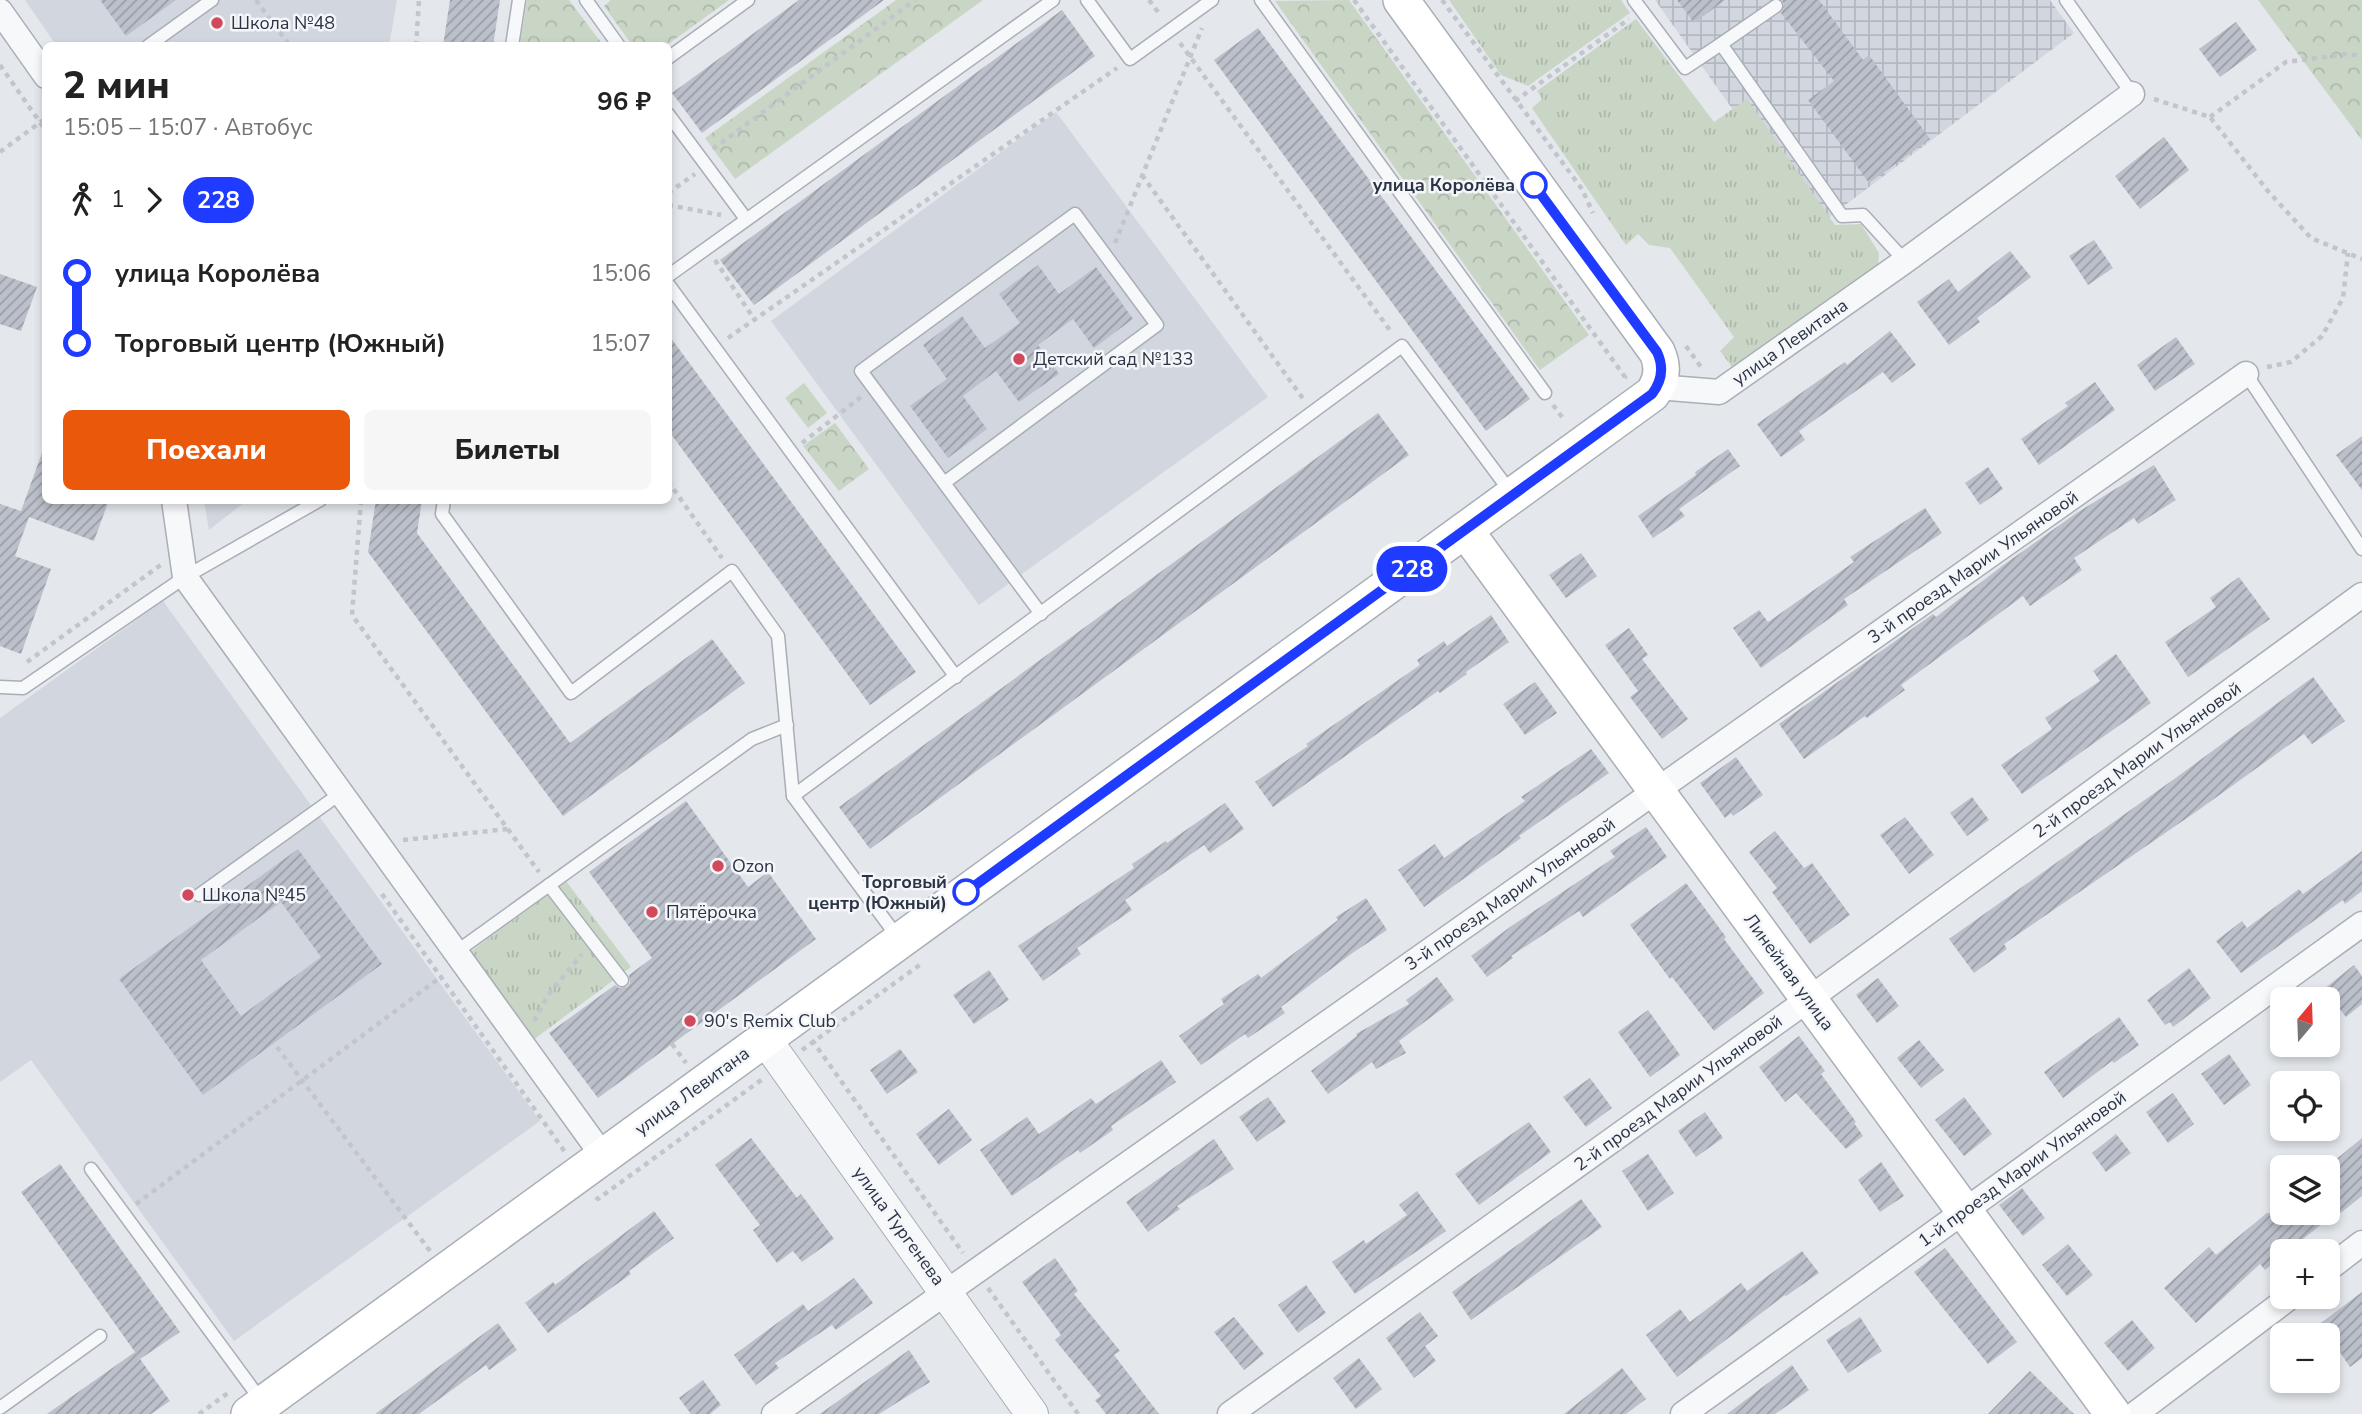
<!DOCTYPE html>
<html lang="ru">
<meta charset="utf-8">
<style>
:root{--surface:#fff;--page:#f6f6f6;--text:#222;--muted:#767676;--accent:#ea580c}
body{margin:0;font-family:"Nunito Sans",sans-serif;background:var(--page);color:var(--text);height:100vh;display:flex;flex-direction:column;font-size:26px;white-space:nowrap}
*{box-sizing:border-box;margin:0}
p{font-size:23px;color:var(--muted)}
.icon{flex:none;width:38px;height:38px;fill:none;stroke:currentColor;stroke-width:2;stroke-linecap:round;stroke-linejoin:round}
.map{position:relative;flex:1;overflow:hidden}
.side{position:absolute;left:42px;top:42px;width:630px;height:462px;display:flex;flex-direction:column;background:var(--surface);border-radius:10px;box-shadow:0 4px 10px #0003}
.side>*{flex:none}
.badge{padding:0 14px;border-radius:23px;font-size:24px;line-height:46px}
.needle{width:46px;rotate:19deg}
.controls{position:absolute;left:2270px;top:987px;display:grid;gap:14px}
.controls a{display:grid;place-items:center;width:70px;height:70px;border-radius:10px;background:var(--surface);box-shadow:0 4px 10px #0003;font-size:35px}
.map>.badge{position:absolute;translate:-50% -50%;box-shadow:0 0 0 4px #fff}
.legs{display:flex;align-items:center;gap:10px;height:77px;padding:0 21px;font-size:23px}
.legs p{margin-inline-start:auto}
.summary{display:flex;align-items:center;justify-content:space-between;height:119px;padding:0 21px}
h1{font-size:38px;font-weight:800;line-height:52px}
.button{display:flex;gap:14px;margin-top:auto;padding:14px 21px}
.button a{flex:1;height:80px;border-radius:10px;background:var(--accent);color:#fff;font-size:28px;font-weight:800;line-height:80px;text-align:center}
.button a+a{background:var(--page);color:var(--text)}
ul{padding:0 21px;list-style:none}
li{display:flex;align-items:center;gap:24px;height:70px;font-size:26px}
li i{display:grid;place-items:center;width:10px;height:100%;margin:0 9px;background:currentColor}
li i::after{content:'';width:18px;height:18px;margin:-9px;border:5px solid;border-radius:50%;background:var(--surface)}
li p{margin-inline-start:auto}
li:first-child i{background:linear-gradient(#0000 50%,currentColor 0)}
li:last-child i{background:linear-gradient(currentColor 50%,#0000 0)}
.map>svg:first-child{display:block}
</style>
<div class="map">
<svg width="2362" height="1414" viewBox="0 0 2362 1414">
<defs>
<pattern id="industrial-grid" width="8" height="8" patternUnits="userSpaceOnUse" patternTransform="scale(1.75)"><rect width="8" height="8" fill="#d2d6de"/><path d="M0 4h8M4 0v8" fill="none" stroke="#b4b8c0"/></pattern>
<pattern id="grass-tufts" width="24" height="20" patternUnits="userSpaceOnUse" patternTransform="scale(1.75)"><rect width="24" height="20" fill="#c9d6c5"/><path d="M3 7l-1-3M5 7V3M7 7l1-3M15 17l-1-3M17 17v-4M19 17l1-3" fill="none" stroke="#adb8ab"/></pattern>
<pattern id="forest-crowns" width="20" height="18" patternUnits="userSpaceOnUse" patternTransform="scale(1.75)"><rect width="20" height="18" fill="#c9d6c5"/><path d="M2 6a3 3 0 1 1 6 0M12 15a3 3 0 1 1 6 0" fill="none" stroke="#adb8ab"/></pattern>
<pattern id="building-hatch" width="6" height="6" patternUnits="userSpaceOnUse" patternTransform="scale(1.75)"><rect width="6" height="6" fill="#bbc0ca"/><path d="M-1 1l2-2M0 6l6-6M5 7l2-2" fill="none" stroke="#989da6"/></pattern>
</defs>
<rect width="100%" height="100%" fill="#e4e7ec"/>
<!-- built -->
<g fill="#d2d6de">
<path d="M25,0H397L389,46L56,45Z"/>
<path d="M1056,112L1268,397L979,605L771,321Z"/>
<path d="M204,501V500L246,501L209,530Z"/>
<path d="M163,601L540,1121L234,1341L31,1060L0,1082V718Z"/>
</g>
<!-- industrial -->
<path fill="url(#industrial-grid)" d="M1655,0H2050L2074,33L1816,227Z"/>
<!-- grass -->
<g fill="url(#grass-tufts)">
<path d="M1449,0H1621L1630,13L1528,86L1501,75Z"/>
<path d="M1636,19L1714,122L1747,99L1835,225L1861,224L1879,253L1878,268L1735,371L1720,351L1734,337L1670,248L1649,245L1638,234L1626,245L1532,108L1542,99L1537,91Z"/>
<path d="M566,881L631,967L521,1049L457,962Z"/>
</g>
<!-- forest -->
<g fill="url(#forest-crowns)">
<path d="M527,0H569L603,45H520Z"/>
<path d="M611,0H729L667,45H632L604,6Z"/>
<path d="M896,0H983L735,179L705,138Z"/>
<path d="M1349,0L1589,335L1540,370L1275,1Z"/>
<path d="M2258,0H2362V140Z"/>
<path d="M804,383L827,413L808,428L785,398Z"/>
<path d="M835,423L869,469L839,491L803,446Z"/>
</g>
<!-- building -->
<g fill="url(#building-hatch)" fill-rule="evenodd">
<path d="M100,0H176L126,36Z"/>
<path d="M450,0H500L493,46H443Z"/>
<path d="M799,0H884L702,133L672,93Z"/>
<path d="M1677,0H1725L1694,23Z"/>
<path d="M1782,0H1819L1863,60L1869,55L1930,139L1869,183L1808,100L1834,81L1781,13L1785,6Z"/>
<path d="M1062,10L1095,56L754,305L720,260Z"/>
<path d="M2236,22L2257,50L2220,77L2199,49Z"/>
<path d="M1258,28L1530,399L1486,431L1214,60Z"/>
<path d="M2164,137L2189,170L2140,209L2115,176Z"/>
<path d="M2094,240L2113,268L2088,285L2069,256Z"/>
<path d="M2010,251L2031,277L1977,318L1980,322L1949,345L1917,302L1949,279L1958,292Z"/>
<path d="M1038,265L1059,294L1096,267L1133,319L1094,348L1073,319L1038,345L1059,374L1019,402L996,371L963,396L987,429L948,458L910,406L947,379L923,345L962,316L985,348L1020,323L999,294Z"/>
<path d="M0,274L37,287L21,331L0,324Z"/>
<path d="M1890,331L1916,365L1892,383L1883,372L1799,431L1805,440L1781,457L1757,424L1845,362L1847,365Z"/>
<path d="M668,334L916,672L870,705L668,430Z"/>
<path d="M2176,337L2195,364L2155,391L2137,365Z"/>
<path d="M2095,382L2115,410L2039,465L2021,439L2068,406L2065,403Z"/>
<path d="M1378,413L1409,455L870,849L839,807Z"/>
<path d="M2362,436V490L2336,455Z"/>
<path d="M1728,449L1740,466L1679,509L1685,516L1653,538L1638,516L1696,475L1695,472Z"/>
<path d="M43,450H46V500H109L94,541L29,517L15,556L51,569L21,654L0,646V504L21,511Z"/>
<path d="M2154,465L2176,500L2138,524L2134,518L2074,558L2082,570L2030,606L2023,596L1901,685L1905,690L1867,718L1865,716L1804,759L1779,724L1933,614L1936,617L2002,566L2075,514Z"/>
<path d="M1988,467L2003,489L1980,505L1965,483Z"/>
<path d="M376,500H422L417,533L570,743L712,639L745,683L563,816L368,552Z"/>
<path d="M1925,508L1942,533L1844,599L1848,605L1761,668L1733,628L1759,610L1768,622L1854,562L1850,557Z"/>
<path d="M1581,553L1597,576L1566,598L1549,575Z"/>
<path d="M2239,577L2270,619L2188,677L2165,642L2216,607L2210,598Z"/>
<path d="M1491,615L1509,642L1466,672L1467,674L1440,693L1438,691L1273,807L1255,782L1308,746L1306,744L1420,665L1417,660L1444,641L1447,646Z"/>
<path d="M1629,628L1648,655L1642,659L1688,719L1662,739L1630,697L1638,691L1605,645Z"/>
<path d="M2116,654L2151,703L2022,794L2001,765L2052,729L2045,718L2100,681L2093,671Z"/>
<path d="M2313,677L2345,721L2312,744L2304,734L2200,809L2004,944L2007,949L1974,973L1949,939L2177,777Z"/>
<path d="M1535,682L1557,713L1525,735L1503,704Z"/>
<path d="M1591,749L1609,773L1519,836L1521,838L1424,907L1398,870L1435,844L1444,858L1525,801L1521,797Z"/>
<path d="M1736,757L1763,795L1733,816L1731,813L1725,818L1700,783Z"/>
<path d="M1972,797L1989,820L1967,836L1950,813Z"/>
<path d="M686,801L748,887L768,872L816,939L598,1098L549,1033L615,985L619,988L627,987L630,983L629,975L652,958L589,872Z"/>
<path d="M1225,803L1244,829L1210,853L1204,845L1125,900L1132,910L1077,948L1081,954L1043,981L1018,946L1134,868L1132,864L1166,841L1167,843Z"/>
<path d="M1905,817L1934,855L1909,874L1880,835Z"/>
<path d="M1646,827L1667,857L1583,917L1579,911L1511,956L1513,958L1487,977L1471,956L1510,927L1615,857L1610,851Z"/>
<path d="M1775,831L1804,868L1812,863L1850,915L1810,944L1772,892L1777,888L1749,852Z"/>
<path d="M298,849L382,964L203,1095L119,979ZM281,902L321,957L241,1016L201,960Z"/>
<path d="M2362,851V891L2345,904L2343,900L2241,973L2216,941L2242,921L2247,928L2299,889L2303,894Z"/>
<path d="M1686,883L1726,937L1724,939L1764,993L1714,1031L1672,977L1670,979L1630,925Z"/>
<path d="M1366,898L1387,930L1351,954L1281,1007L1285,1013L1248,1038L1245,1034L1201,1065L1179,1036L1224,1004L1221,999L1258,974L1261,978L1338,920L1336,917Z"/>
<path d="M2354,965L2362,976V1004L2346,1017L2324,989Z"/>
<path d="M2189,968L2211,998L2173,1027L2170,1022L2165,1025L2147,1000Z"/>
<path d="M989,970L1009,1000L974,1024L953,995Z"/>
<path d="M1437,977L1454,1000L1399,1041L1406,1053L1376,1069L1372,1062L1328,1094L1311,1071L1357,1036L1356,1034L1409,1004L1406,1000Z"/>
<path d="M1878,978L1899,1006L1877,1023L1856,995Z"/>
<path d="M1648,1010L1680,1055L1650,1077L1618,1032Z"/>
<path d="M2119,1017L2139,1045L2114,1063L2112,1061L2063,1098L2044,1072Z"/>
<path d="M1799,1036L1825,1071L1821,1074L1856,1122L1854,1123L1863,1136L1846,1149L1796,1093L1785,1102L1759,1067Z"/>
<path d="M1919,1040L1944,1070L1921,1088L1897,1058Z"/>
<path d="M900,1049L918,1072L887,1094L870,1070Z"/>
<path d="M2229,1054L2251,1085L2224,1105L2201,1074Z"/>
<path d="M1161,1060L1176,1082L1111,1126L1113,1130L1080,1153L1078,1150L1012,1196L980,1150L1027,1117L1039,1134L1091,1098L1096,1104Z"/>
<path d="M1590,1078L1612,1108L1586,1127L1563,1097Z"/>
<path d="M2173,1093L2194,1124L2168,1143L2146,1112Z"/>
<path d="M1268,1097L1286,1122L1257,1142L1239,1117Z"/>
<path d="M1964,1097L1992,1134L1964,1156L1935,1120Z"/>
<path d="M949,1109L972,1140L939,1165L916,1134Z"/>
<path d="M1705,1112L1723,1138L1696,1157L1678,1131Z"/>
<path d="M1529,1122L1551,1152L1479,1205L1455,1174Z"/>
<path d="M2116,1134L2131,1153L2106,1172L2092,1153Z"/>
<path d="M751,1138L797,1198L801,1194L834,1239L802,1262L793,1251L777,1263L753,1230L760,1225L715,1165Z"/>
<path d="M2362,1138V1196L2328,1223V1219L2288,1251H2282V1256L2265,1270L2260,1264L2196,1323L2164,1288L2209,1247L2216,1255L2267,1213H2328V1166Z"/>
<path d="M1214,1139L1234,1169L1177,1206L1180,1209L1148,1232L1126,1202Z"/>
<path d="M1648,1154L1674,1193L1648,1211L1622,1171Z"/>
<path d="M1881,1162L1904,1196L1880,1212L1858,1180Z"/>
<path d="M60,1164L180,1332L140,1359L21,1192Z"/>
<path d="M2022,1188L2045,1218L2023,1236L1999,1205Z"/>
<path d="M1417,1191L1446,1231L1355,1294L1332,1262L1364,1240L1366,1244L1407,1215L1399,1205Z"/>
<path d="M1581,1199L1602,1227L1471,1320L1452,1292Z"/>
<path d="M654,1211L674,1238L629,1271L631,1274L548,1333L525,1303L553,1282L555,1285Z"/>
<path d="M2068,1244L2093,1275L2067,1296L2042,1265Z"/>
<path d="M1945,1248L2017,1342L1988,1364L1914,1272Z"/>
<path d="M1802,1251L1819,1273L1786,1296L1785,1295L1677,1377L1646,1335L1680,1309L1690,1322L1741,1283L1747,1291Z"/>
<path d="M1055,1258L1078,1291L1074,1294L1120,1351L1114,1355L1159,1414H1106L1095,1400L1101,1396L1055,1340L1061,1335L1022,1282Z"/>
<path d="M854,1278L873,1303L836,1330L832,1325L775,1363L779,1368L756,1385L734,1355L803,1304L808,1311Z"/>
<path d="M1306,1285L1326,1313L1298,1333L1278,1305Z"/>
<path d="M2362,1292V1358L2350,1367L2328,1335H2305Z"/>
<path d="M1420,1312L1438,1336L1425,1346L1436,1361L1414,1378L1386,1338Z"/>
<path d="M1234,1317L1264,1354L1244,1370L1214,1332Z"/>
<path d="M1860,1317L1882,1351L1848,1373L1826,1340Z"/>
<path d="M2132,1320L2155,1348L2128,1371L2104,1343Z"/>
<path d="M498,1323L517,1350L489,1370L486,1365L419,1414H375Z"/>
<path d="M909,1350L930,1382L879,1414H820Z"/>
<path d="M135,1352L170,1401L151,1414H47Z"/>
<path d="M1359,1358L1382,1389L1356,1409L1333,1378Z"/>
<path d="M1792,1365L1809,1390L1775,1414H1727Z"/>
<path d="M1622,1368L1646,1399L1626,1414H1564Z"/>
<path d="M2030,1371L2074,1414H1988Z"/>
<path d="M703,1380L721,1405L710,1414H691L679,1398Z"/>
</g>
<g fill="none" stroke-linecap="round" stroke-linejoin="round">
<!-- service casing -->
<g stroke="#a9aeb7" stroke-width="15">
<g id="service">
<path d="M586,0L619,46"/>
<path d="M1087,0L1130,59L1212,0"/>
<path d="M1261,0L1545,393"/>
<path d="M1634,0L1685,68L1721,44L1842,216L1863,215L1905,261"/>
<path d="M2066,0L2132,94"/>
<path d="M1721,44L1776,6"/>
<path d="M148,46L212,0"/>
<path d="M512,46L519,0"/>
<path d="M668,58L748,0"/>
<path d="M668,114L746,219"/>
<path d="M668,276L1053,0"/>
<path d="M668,284L956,677"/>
<path d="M2246,374L2362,549"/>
<path d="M944,483L861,371L1075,214L1157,325L944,483L1041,614"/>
<path d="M444,500L442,514L571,693L732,571L778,636L793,796L899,939"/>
<path d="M0,687L23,688L185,577L320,500"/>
<path d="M793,796L1402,346L1512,494"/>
<path d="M549,885L622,980"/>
<path d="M199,895L341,793"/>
<path d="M456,952L752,739L787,725"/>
<path d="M91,1169L263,1403"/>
<path d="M0,1408L100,1336"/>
</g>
</g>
<!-- minor casing -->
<g stroke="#a9aeb7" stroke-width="27">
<g id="minor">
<path d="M0,11L46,76"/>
<path d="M1657,387L1719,392L1905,261L2132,94"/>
<path d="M174,500L185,577L603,1156"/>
<path d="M2328,1269L2362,1243"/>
<path d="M774,1414L2246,374"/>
<path d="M1230,1414L1809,999L2362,595"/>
<path d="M1683,1414L2362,924"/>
<path d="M2135,1414L2290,1297"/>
</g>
</g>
<!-- tertiary casing -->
<g stroke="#a9aeb7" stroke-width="34">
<path id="tertiary" d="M765,1039L1032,1414"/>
</g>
<!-- secondary casing -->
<g stroke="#a9aeb7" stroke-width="38">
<g id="secondary">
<path d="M1465,530L2113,1414"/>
<path d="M249,1414L1652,394C1662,381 1664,367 1657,352L1401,0"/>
</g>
</g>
<!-- path -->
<g stroke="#c2c5cb" stroke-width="4.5" stroke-dasharray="5 5" stroke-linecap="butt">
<path d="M256,0L290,46"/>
<path d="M1149,0L1161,16"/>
<path d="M1354,0L1625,377L1622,379"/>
<path d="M1442,0L1582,189L1593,213"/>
<path d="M1180,43L1392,333"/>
<path d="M416,46L419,0"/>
<path d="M0,65L46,131"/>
<path d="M2154,99L2210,117L2267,190L2311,238L2362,259"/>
<path d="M1515,101L1629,19"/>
<path d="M2210,117L2286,62L2347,54L2362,56"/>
<path d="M713,149L915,0"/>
<path d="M0,152L46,118"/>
<path d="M1142,175L1304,400"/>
<path d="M668,193L695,174"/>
<path d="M668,205L721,215"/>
<path d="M1115,243L1202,28"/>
<path d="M715,260L754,319"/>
<path d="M728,338L1117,68"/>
<path d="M1686,346L1701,367"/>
<path d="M2267,367L2291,362L2322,336L2343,298L2348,253"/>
<path d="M1553,405L1565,421"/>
<path d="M802,443L861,397"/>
<path d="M668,481L722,558"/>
<path d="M361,500L352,615L539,872"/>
<path d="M27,662L162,564"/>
<path d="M403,840L508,829"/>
<path d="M382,894L565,1152"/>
<path d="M534,1021L548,995L582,954"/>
<path d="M812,1040L963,1253"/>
<path d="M672,1044L686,1063"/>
<path d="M277,1047L430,1251"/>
<path d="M802,1050L921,964"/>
<path d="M596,1197L598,1199L764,1078"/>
<path d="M136,1204L441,977"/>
<path d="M988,1288L1078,1414"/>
<path d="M199,1414L228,1393"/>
</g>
<!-- service -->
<use href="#service" stroke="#f7f8fa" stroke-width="12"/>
<!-- minor -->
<use href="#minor" stroke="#f7f8fa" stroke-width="24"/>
<!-- tertiary -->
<use href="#tertiary" stroke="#f7f8fa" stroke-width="32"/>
<!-- secondary -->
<use href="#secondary" stroke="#fff" stroke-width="35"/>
</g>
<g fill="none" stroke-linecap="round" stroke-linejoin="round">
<!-- line-1 casing -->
<g stroke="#fff" stroke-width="16">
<path id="line-1" d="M966,892L1652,394C1662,381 1664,367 1657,352L1534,185"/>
</g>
<!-- line-1 -->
<use href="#line-1" stroke="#1f3bff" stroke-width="10"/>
</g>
<!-- markers -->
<g fill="#d1495b" stroke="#f4f6f9" stroke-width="2.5">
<circle cx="217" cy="23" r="7"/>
<circle cx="1019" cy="359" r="7"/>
<circle cx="718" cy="866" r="7"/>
<circle cx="188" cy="895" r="7"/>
<circle cx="652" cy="912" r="7"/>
<circle cx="690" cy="1021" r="7"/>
</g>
<g fill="#fff" stroke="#1f3bff" stroke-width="3.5">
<circle cx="1534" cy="185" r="12"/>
<circle cx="966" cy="892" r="12"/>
</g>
<g text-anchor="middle" stroke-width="5" stroke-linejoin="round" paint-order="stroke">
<!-- poi labels -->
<g font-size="18" fill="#2b3445" stroke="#f4f6f9" text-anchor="start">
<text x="231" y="29">Школа №48</text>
<text x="1033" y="365">Детский сад №133</text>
<text x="732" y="872">Ozon</text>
<text x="202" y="901">Школа №45</text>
<text x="666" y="918">Пятёрочка</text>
<text x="704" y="1027">90's Remix Club</text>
</g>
<!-- stop labels -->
<g font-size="18" font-weight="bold" fill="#2b3445" stroke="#f4f6f9" text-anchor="end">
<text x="1515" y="191">улица Королёва</text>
<text x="947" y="888">Торговый<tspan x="947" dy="21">центр (Южный)</tspan></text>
</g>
<!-- street labels -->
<g font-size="18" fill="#2b3445" stroke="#f4f6f9">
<text transform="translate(1790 342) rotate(-35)" y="6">улица Левитана</text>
<text transform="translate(1973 567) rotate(-35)" y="6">3-й проезд Марии Ульяновой</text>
<text transform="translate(2137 760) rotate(-36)" y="6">2-й проезд Марии Ульяновой</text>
<text transform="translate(1510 894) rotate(-35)" y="6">3-й проезд Марии Ульяновой</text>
<text transform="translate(1789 972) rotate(54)" y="6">Линейная улица</text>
<text transform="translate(692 1091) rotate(-36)" y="6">улица Левитана</text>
<text transform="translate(1678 1093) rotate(-36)" y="6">2-й проезд Марии Ульяновой</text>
<text transform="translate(2022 1169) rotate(-36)" y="6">1-й проезд Марии Ульяновой</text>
<text transform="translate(899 1226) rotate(54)" y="6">улица Тургенева</text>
</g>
</g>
</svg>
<div class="controls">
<a><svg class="needle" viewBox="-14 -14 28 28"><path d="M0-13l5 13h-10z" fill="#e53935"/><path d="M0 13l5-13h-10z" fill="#767676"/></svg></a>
<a><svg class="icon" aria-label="locate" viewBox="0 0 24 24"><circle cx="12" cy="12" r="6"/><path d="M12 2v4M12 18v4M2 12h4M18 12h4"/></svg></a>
<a><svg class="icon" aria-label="layers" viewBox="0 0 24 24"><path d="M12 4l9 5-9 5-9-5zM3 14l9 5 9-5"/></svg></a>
<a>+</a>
<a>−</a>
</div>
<b class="badge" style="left:1412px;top:569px;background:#1f3bff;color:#fff">228</b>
<section class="side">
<div class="summary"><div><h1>2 мин</h1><p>15:05 – 15:07 · Автобус</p></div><b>96 ₽</b></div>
<div class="legs"><svg class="icon" aria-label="walk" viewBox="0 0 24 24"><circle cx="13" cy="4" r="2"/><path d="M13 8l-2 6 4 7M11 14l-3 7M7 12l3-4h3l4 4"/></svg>1<svg class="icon" aria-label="forward" viewBox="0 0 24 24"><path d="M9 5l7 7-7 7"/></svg><b class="badge" style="background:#1f3bff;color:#fff">228</b></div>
<ul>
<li><i style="color:#1f3bff"></i><b>улица Королёва</b><p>15:06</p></li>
<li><i style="color:#1f3bff"></i><b>Торговый центр (Южный)</b><p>15:07</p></li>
</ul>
<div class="button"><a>Поехали</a><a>Билеты</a></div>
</section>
</div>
